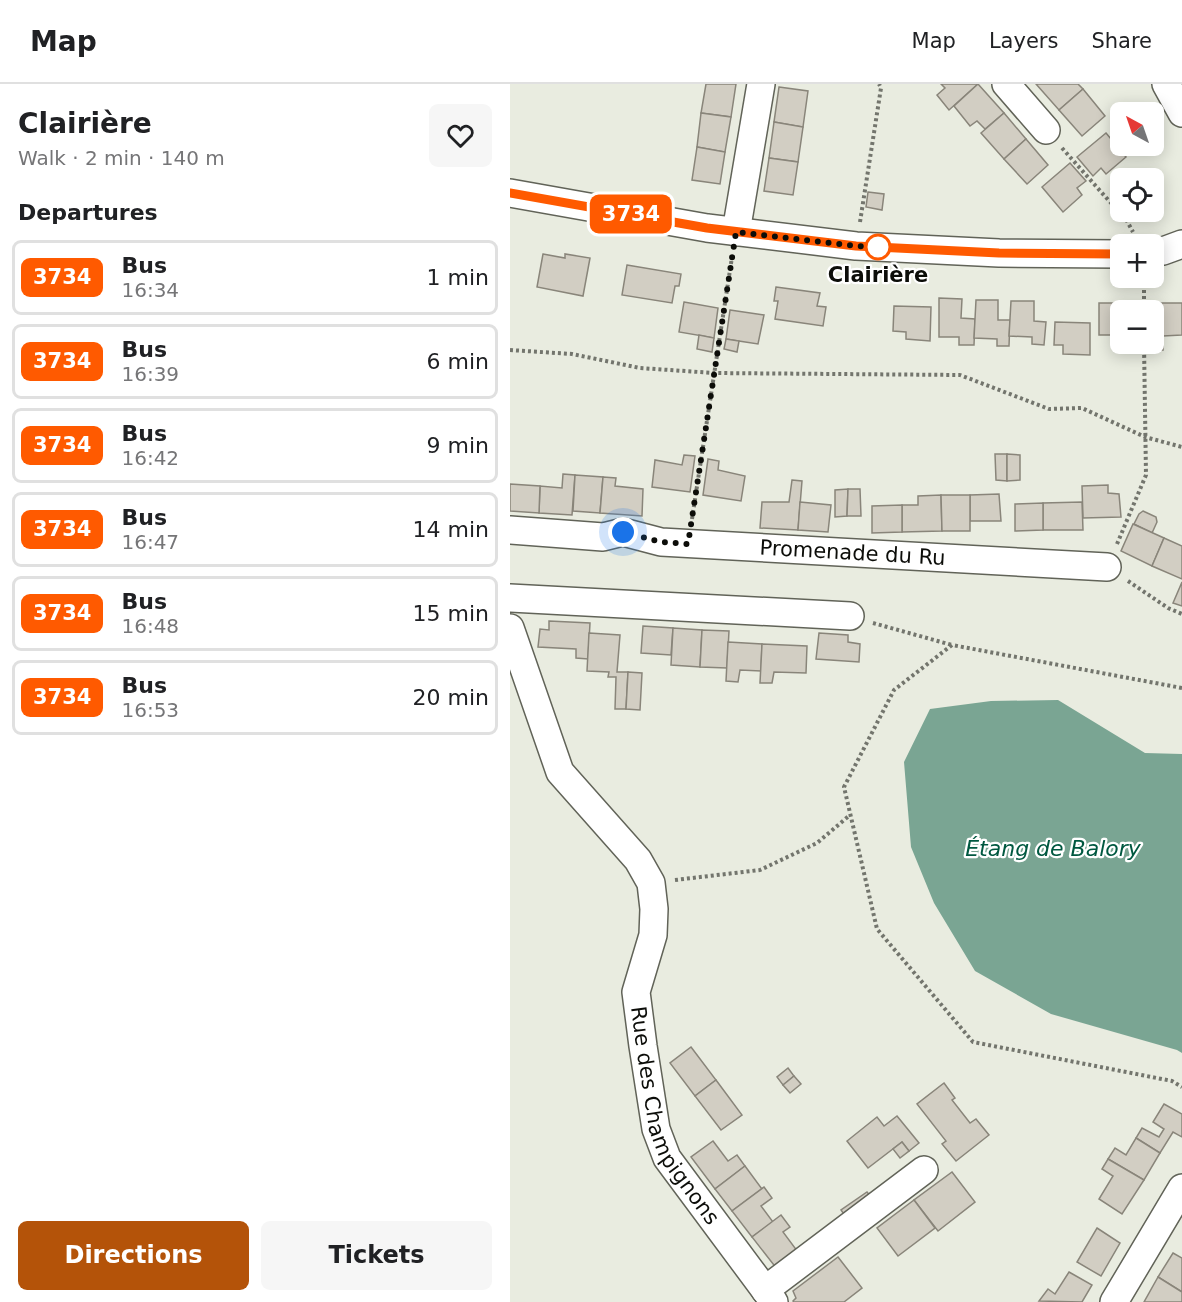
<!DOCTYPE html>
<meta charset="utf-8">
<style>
:root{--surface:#fff;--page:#f6f6f6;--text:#202124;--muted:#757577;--line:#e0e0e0;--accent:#b45309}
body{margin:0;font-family:"DejaVu Sans",sans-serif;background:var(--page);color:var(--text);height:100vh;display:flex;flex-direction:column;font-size:22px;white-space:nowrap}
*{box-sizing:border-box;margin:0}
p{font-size:20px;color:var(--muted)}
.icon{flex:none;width:33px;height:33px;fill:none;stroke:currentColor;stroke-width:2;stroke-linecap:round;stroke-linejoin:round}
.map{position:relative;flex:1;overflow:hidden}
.details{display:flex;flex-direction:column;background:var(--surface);width:510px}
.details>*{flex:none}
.badge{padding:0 12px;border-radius:9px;font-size:21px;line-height:39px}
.needle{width:39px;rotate:320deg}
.buttons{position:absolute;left:600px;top:18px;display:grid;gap:12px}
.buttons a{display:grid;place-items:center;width:54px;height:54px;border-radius:9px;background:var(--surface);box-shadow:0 3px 15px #0003;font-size:30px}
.you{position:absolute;width:30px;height:30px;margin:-15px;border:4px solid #fff;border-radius:50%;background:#1a73e8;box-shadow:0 0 0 9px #1a73e833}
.map>.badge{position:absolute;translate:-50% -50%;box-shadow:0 0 0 3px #fff}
h2{padding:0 18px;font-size:22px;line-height:54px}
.round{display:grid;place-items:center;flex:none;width:63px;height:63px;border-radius:9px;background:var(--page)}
.overview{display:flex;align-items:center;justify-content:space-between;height:102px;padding:0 18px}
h1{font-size:28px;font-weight:800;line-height:45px}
.cta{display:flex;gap:12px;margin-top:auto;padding:12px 18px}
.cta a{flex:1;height:69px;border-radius:9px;background:var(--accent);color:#fff;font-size:24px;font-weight:800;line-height:69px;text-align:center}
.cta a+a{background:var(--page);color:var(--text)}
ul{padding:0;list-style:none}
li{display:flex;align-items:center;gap:18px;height:75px;margin:0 12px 9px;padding:0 6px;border:3px solid var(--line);border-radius:9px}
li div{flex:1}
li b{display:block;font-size:22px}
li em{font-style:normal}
li .badge{min-width:66px;font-weight:700;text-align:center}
header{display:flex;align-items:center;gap:36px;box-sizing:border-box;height:84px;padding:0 30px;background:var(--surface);border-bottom:2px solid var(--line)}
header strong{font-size:28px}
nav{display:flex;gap:33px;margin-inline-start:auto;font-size:21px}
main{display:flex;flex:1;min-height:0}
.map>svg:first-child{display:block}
</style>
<header>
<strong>Map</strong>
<nav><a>Map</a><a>Layers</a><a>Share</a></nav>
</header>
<main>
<section class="details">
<div class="overview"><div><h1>Clairière</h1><p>Walk · 2 min · 140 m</p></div><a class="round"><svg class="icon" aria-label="heart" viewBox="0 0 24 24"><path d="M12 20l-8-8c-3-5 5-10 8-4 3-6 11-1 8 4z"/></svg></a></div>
<h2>Departures</h2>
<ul>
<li><span class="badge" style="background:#ff5a00;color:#fff">3734</span><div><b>Bus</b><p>16:34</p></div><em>1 min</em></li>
<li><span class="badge" style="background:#ff5a00;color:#fff">3734</span><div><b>Bus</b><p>16:39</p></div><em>6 min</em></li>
<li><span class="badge" style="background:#ff5a00;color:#fff">3734</span><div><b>Bus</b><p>16:42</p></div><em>9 min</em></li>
<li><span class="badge" style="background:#ff5a00;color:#fff">3734</span><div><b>Bus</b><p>16:47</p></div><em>14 min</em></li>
<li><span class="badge" style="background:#ff5a00;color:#fff">3734</span><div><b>Bus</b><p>16:48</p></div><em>15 min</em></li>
<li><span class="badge" style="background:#ff5a00;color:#fff">3734</span><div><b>Bus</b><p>16:53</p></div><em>20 min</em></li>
</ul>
<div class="cta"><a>Directions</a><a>Tickets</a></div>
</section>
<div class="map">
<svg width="672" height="1218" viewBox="0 0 672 1218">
<rect width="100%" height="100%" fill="#e9ece0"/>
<!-- water -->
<path fill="#7aa593" d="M548,616L635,669L672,670V969L667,966L541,930L465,887L424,819L401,763L394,678L420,625L481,617Z"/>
<!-- building -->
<g fill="#d2cec3" stroke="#89857a" stroke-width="1.5">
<path d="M196,0H226L221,33L191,29Z"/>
<path d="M431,0H468L439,26L427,11L435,4Z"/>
<path d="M468,0L494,29L475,45L467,37L460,42L444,22Z"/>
<path d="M526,0H568L573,5L549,26Z"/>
<path d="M269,3L298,7L293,43L264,38Z"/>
<path d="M573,5L595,32L572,52L549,26Z"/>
<path d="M191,29L221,33L215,68L187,63Z"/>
<path d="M494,29L516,55L494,75L471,49Z"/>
<path d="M264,38L293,43L288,78L259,74Z"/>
<path d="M596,49L616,73L596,90L591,84L583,92L567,73Z"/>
<path d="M516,55L538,81L517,100L494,75Z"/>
<path d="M187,63L215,68L210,100L182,96Z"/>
<path d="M259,74L288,78L283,111L254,107Z"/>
<path d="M560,79L576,97L567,104L572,111L553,128L532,103Z"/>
<path d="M358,108L374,110L372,126L356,123Z"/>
<path d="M33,170L55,174V170L80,174L73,212L27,203Z"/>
<path d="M117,181L171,190L169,202H165L162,219L112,211Z"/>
<path d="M266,203L310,209L307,222L316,223L313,242L265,235L268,217H264Z"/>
<path d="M429,214L452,215L451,234L465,235L464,261H449V253H429Z"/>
<path d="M466,216H488V236H500L499,262H487V255L464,254Z"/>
<path d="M501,217H524V237L536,238L534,261L522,260V253L499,252Z"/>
<path d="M174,218L208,224L204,254L169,248Z"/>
<path d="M589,219H626V226H610V251H589Z"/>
<path d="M641,219H672V251L653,252V243H644V226H641Z"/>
<path d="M384,222L421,223L420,257L396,255V248L383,247Z"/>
<path d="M220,226L254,231L248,260L216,255Z"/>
<path d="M545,238L580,239V271L553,270V261H544Z"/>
<path d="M644,243H653V266H641V260H644Z"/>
<path d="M189,251L204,254L202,268L187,265Z"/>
<path d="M216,255L229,257L227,268L214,265Z"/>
<path d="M485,370H497V397L486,396Z"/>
<path d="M497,370L510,371V396L497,397Z"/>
<path d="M174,371L185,372L180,408L142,403L145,376L172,381Z"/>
<path d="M198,375L209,377L208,386L235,392L231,417L193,411Z"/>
<path d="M53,390L65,391L62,431L29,429L30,402L52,404Z"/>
<path d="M65,391L93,393L90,429L63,427Z"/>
<path d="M93,393L106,394L105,402L133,405L132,432L90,429Z"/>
<path d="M282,396L292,397L288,446L250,444L252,418H279Z"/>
<path d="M0,400L30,402L29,429L0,427Z"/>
<path d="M598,401V409L609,410L611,433L573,434L572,402Z"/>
<path d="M338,405L337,432L325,433V406Z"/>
<path d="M338,405H350L351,432H337Z"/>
<path d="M489,410L491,437H460V411Z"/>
<path d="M431,411L432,447L392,448V421H408V412Z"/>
<path d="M431,411H460V447H432Z"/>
<path d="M290,418L321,421L318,448L288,446Z"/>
<path d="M572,418L573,446H533V419Z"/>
<path d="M533,419V446L505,447V420Z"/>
<path d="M392,421V448L362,449V422Z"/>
<path d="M633,427L646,433L647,438L642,449L624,440L629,430Z"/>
<path d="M623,440L654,454L642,482L611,467Z"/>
<path d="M654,454L672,462V495L642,482Z"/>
<path d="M672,498V522L663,519Z"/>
<path d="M39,537L80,539L78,575L66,574V565L28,563L30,545L39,546Z"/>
<path d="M133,542L163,544L161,571L131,569Z"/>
<path d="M163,544L192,546L190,583L161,581Z"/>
<path d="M192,546L219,547L217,584L190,583Z"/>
<path d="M79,549L110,551L107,588H118L116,625H105L106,593H98L99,588L77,587Z"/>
<path d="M309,549L338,551V558L350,560L349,578L306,575Z"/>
<path d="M218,558L252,560L251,587L230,586L228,598L216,597Z"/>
<path d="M252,560L297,562L296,589L264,588L262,599H250Z"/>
<path d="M118,588L132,589L130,626L116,625Z"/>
<path d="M181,963L206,996L185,1012L160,979Z"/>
<path d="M278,984L284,992L273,1001L267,993Z"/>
<path d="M284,992L291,1000L280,1009L273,1001Z"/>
<path d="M206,996L232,1031L211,1046L185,1012Z"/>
<path d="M434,999L445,1014L442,1016L460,1039L466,1035L479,1051L446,1077L432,1060L436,1057L407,1020Z"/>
<path d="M654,1020L672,1030V1053L663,1048L650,1069L626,1054L632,1044L649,1053L654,1045L643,1038Z"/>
<path d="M387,1032L409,1059L399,1067L392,1058L358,1084L337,1057L367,1033L374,1042Z"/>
<path d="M626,1054L650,1069L634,1096L598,1075L605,1064L616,1071Z"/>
<path d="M203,1057L218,1077L227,1071L235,1082L205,1105L181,1073Z"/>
<path d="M392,1058L399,1067L390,1074L383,1065Z"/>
<path d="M598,1075L634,1096L612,1130L589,1115L603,1092L592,1085Z"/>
<path d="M235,1082L252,1105L222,1127L205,1105Z"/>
<path d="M442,1088L465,1118L428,1147L404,1116Z"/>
<path d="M254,1103L262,1114L251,1122L263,1138L242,1153L222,1127Z"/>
<path d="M357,1108L362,1114L336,1133L331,1126Z"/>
<path d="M404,1116L425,1144L388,1172L367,1144Z"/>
<path d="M271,1131L280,1143L273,1148L288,1168L267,1185L242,1153Z"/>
<path d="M587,1144L610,1159L591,1192L567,1178Z"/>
<path d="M663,1169L672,1174V1208L648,1193Z"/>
<path d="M328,1173L352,1204L334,1218H284L283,1217L286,1214L283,1207Z"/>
<path d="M559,1188L582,1201L572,1218L529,1217L538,1205L545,1210Z"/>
<path d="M648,1193L672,1208V1218H634Z"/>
</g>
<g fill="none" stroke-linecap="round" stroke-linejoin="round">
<!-- minor casing -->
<g stroke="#616358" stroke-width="30">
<g id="minor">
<path d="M496,0L536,46"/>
<path d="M656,0L672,29"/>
<path d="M0,109L197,144L346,162L489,169L610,170"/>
<path d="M226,148L251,0"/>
<path d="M644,168L653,167L672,160"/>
<path id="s1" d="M0,446L93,453L113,448L151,458L597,483"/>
<path d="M0,514L340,532"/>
<path id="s2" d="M0,544L50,688L128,776L141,799L144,825L143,851L126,908L133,962L146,1045L157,1074L264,1218"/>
<path d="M255,1206L414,1086"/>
<path d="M604,1218L672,1104"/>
</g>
</g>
<!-- path -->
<g stroke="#73756d" stroke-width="4" stroke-dasharray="3 3" stroke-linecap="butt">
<path d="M552,64L617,137L623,148"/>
<path d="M350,138L371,4L369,0"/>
<path d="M634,194V226"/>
<path d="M0,266L62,270L130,284L204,289L450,291L539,325L572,324L635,353L672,363"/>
<path d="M182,435L222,173"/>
<path d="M607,460L636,391L634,260"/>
<path d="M618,497L658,524L672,530"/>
<path d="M363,539L442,561"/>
<path d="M672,604L442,561L384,606L334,703L367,845L463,958L662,997L672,1003"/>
<path d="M165,796L250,786L307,759L340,731"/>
</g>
<!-- minor -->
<use href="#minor" stroke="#fff" stroke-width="27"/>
</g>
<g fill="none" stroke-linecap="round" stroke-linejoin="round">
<!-- line casing -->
<g stroke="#fff" stroke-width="14">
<path id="line" d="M0,109L197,144L346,162L489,169L610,170"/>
</g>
<!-- line -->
<use href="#line" stroke="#ff5a00" stroke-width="9"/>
<!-- walk -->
<path stroke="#0c0d09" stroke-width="6" stroke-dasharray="0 10.8" d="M113,448L151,458L178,460L226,148L346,162L372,163H368"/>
</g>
<!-- markers -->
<circle fill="#fff" stroke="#ff5a00" stroke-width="3" cx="368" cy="163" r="12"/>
<g text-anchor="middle" stroke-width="4.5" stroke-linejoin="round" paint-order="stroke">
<!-- stop labels -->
<g font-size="21" font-weight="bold" fill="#0c0d09" stroke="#fff">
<text x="368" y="198">Clairière</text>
</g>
<!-- street labels -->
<g font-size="21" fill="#0c0d09" stroke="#fff">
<text dy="7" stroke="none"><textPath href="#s1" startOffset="345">Promenade du Ru</textPath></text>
<text dy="7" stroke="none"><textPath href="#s2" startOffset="540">Rue des Champignons</textPath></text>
</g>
<!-- water labels -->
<g font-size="22" font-style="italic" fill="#005840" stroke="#fff">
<text x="543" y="772">Étang de Balory</text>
</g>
</g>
</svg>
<div class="buttons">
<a><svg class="needle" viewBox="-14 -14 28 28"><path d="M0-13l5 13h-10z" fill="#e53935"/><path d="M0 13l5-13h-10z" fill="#757577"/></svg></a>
<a><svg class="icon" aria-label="locate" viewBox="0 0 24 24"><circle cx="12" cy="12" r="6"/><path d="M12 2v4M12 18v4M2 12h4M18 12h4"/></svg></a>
<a>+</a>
<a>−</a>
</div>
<div class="you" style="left:113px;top:448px"></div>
<b class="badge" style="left:121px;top:130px;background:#ff5a00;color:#fff">3734</b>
</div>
</main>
